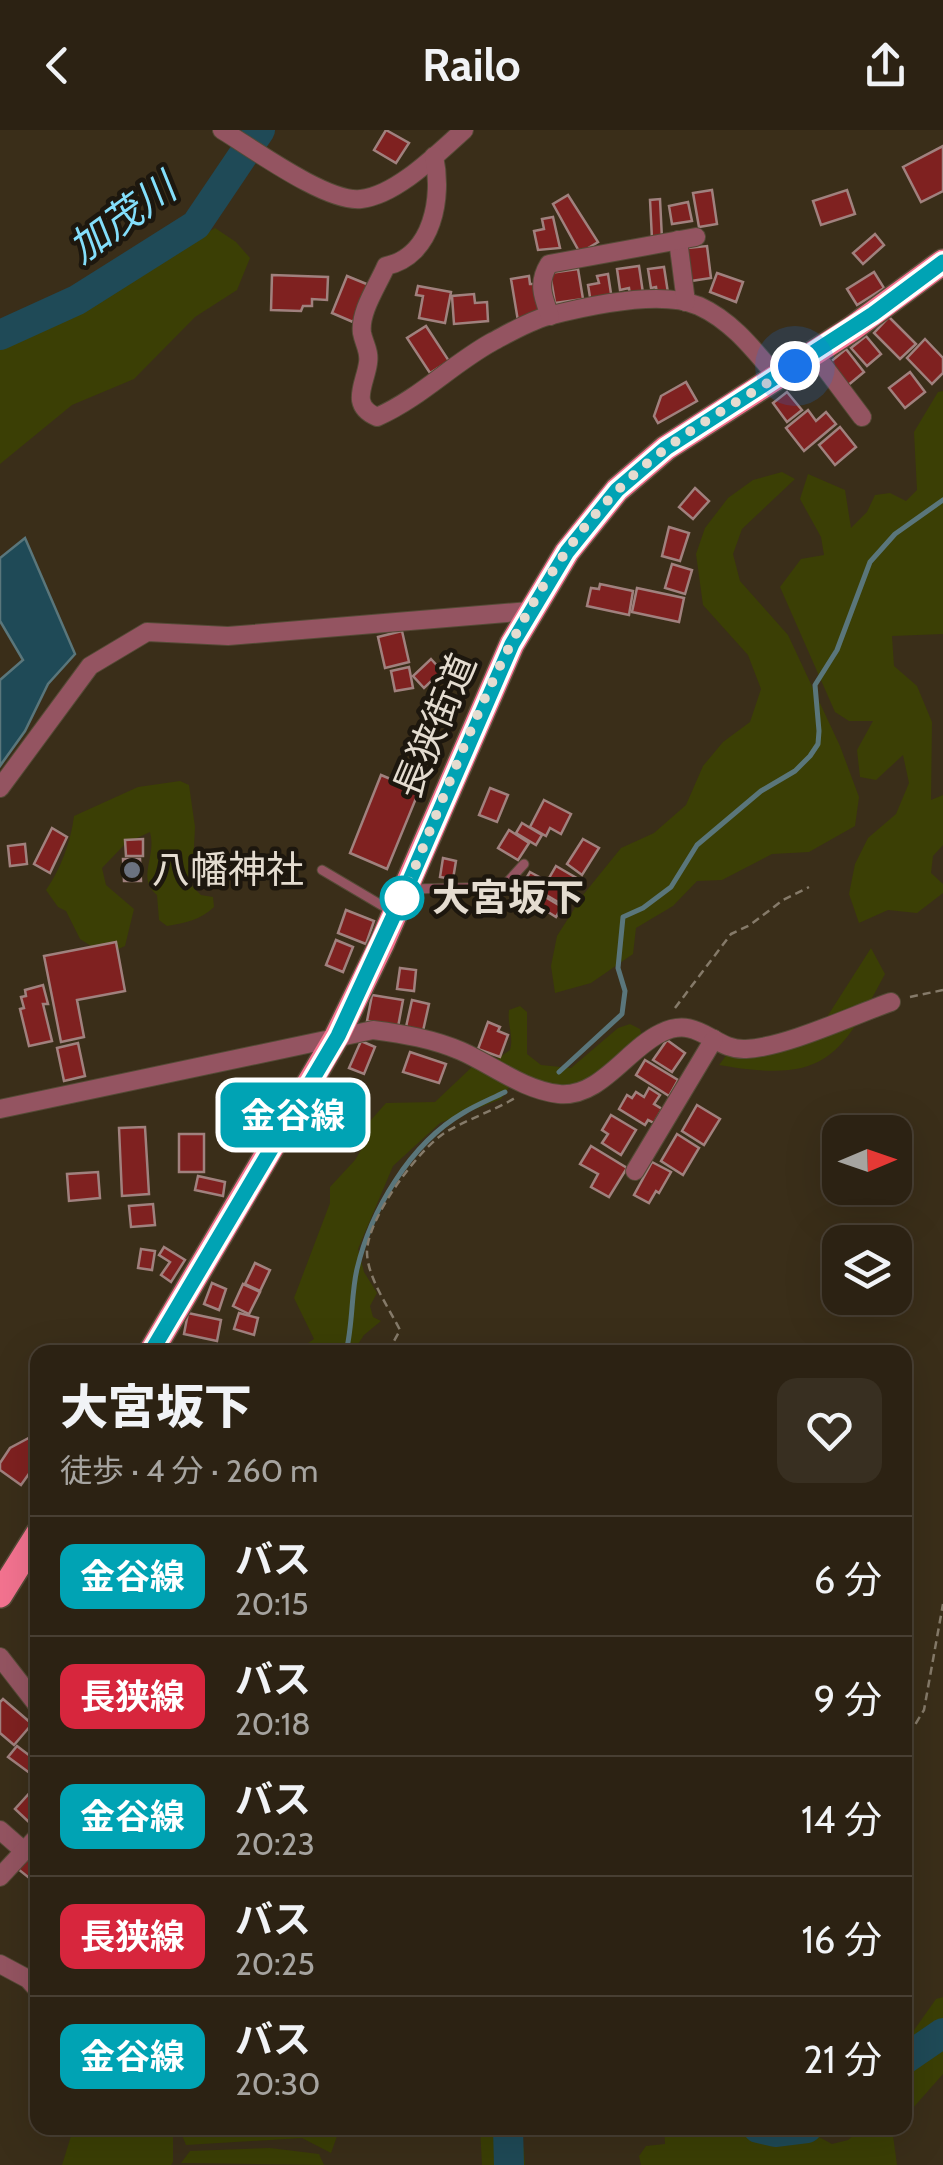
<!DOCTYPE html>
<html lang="ja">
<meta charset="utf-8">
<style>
:root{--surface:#2c2213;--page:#382f21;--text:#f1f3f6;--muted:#a6a4a0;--line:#483f33}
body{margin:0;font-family:Cabin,"Noto Sans JP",sans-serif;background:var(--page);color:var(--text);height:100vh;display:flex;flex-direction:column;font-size:38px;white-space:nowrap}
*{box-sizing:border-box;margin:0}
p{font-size:32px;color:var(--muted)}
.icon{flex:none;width:55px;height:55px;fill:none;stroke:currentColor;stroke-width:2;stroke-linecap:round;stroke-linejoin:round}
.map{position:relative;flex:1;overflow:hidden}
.sheet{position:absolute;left:30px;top:1215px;width:882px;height:790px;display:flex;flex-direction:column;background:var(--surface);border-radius:20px;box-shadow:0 10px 40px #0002,0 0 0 2px var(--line)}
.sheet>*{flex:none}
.badge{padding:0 20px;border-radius:15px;font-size:35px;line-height:65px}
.needle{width:65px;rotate:88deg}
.tools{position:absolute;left:822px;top:985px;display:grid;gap:20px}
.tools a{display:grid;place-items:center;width:90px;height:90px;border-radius:20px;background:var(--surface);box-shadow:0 10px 40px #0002,0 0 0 2px var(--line);font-size:50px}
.you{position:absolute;width:50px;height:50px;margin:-25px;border:8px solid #fff;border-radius:50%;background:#1a73e8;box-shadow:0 0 0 15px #1a73e833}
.map>.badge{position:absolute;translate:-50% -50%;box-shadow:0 0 0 5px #fff}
.round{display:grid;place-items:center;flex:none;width:105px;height:105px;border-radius:20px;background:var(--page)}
.headline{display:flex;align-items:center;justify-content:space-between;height:170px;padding:0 30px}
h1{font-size:48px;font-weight:800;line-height:75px}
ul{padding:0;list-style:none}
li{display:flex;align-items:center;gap:30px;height:120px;padding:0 30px;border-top:2px solid var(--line)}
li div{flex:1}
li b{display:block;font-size:38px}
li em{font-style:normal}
li .badge{min-width:110px;font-weight:700;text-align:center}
header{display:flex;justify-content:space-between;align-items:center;height:130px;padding:0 30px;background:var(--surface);font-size:45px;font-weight:800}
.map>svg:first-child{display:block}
</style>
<header><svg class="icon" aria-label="back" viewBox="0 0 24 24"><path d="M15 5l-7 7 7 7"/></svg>Railo<svg class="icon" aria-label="share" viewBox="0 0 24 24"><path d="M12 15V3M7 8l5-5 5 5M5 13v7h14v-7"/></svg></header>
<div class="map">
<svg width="943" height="2035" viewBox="0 0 943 2035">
<rect width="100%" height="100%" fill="#3a2e19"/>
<!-- green -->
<g fill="#3b3f05">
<path d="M215,98L236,112L250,128L237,160L195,187L134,249L72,275L0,334V215L70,187Z"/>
<path d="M943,261V504L892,506L894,536L917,556L932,592L931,670L943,665V715L933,726L931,743L943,754V763L917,783L888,780L859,793L849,764L855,734L868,708L896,684L909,653L903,625L876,650L860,647L857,620L873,591H849L835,582L780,457L801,429L824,425L821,407L800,369L808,344L845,360L851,398L867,382L875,365L890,363L906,371L917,360L914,302L938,262Z"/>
<path d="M782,342L795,349L742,399L733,424L740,451L788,505L840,616L859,667L855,696L809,722L772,724L722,750L697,751L673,776L636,798L633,824L591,853L555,863L551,836L557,806L583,765L621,718L654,703L686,675L703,636L723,612L750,592L761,559L748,525L703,475L696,424L705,398L728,368L753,350Z"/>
<path d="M180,651L189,655L195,697L192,756L201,765L213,767L214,777C200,790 186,793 167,796L159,790L157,765C136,748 157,727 150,702L126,713L102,738L106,755L134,779L125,816L105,825L80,809L66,781L58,777L46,760C60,740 71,712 74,686L138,657Z"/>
<path d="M871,818L885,844C839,931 822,953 719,935L728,923L811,912Z"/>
<path d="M520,876L527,882V924L541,935L571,938L618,898L630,894L640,899L643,908L586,954L577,956H510L501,969L440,993L393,1036L358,1119L364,1142L377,1163L370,1176L373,1187L381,1191L364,1205L353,1222H295L314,1209L294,1168L330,1073V1057L355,1030L367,1010L363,999L386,973L435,972L473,936L497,929L510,920C514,906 507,895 509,880Z"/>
<path d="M943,1867V1944L905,1987V1904L912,1903L936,1869Z"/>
<path d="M82,1998H173V2032L171,2035H62L71,2006Z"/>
<path d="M179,1998H340L331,2023L302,2008L186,2015Z"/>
<path d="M480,1998H517L524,2019L525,2035H482Z"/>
<path d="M664,1998H816L819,2007L832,2014L848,2010L861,1998H892L897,2035H641L639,2026L646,2016L665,2014Z"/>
<path d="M270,2018L319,2024L324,2035L181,2033L190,2021Z"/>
</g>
<!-- water -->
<path fill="#1f4a57" stroke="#5a767b" stroke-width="2.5" d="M25,408L75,524L48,554L25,601L0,636V550L23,530L0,491V428Z"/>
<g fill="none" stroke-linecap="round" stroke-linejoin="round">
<!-- stream -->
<g stroke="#5a767b" stroke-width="5">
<path d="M559,942L622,884L625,861L618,838L623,787L643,778L671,757L697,715L761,661L795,641L810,626L818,614L819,601L815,555L837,520L870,432L895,404L943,370"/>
<path d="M346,1222C353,1194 351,1164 357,1139C371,1080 410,1014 463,983C476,975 491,969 505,962"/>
</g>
<!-- river -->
<g stroke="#1f4a57" stroke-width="30">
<path d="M0,205L77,170L196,95L260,0"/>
<path d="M905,1929L943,1903"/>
<path d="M508,1998L509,2035"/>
<path d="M758,1998L775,2002L807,1998"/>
</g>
</g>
<!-- building -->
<g fill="#7f2120" stroke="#a0817e" stroke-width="2.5">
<path d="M386,0L409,13L396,33L374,20Z"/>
<path d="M943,16V61L921,72L903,37Z"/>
<path d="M712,60L717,94L699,97L693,63Z"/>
<path d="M847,60L855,84L821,95L813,71Z"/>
<path d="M568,65L598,112L580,123L553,74Z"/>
<path d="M660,69L662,109H652L650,70Z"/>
<path d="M688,72L692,91L672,94L669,76Z"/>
<path d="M553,87L560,118L538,120L534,101L544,99L542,89Z"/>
<path d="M875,104L884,115L863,134L853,123Z"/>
<path d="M707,116L711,148L691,151L687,118Z"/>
<path d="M639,136L643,163L630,165L629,158L620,160L617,139Z"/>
<path d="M664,137L668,163L657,164L656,157L651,158L648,139Z"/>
<path d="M578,139L583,169L555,173L550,143Z"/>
<path d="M874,142L884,158L857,175L847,159Z"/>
<path d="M717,143L743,152L736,172L710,162Z"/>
<path d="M608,144L612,170L591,173L588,155L599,153L597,146Z"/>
<path d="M272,145L328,147L327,170L312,169V176H303L301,181L271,180Z"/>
<path d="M347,146L369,155L353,192L332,183Z"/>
<path d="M529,146L530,154H535L540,181L518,191L511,149Z"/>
<path d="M418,156L451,162L445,193L419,188L423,166L416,165Z"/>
<path d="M474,164L475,173L487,172L488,191L454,194L452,166Z"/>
<path d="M889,187L916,214L900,229L874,203Z"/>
<path d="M426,196L449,231L430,243L407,208Z"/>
<path d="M866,206L881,224L867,236L851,218Z"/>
<path d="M925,209L943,228V243L932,254L907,228Z"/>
<path d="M846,219L864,242L846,257L828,234Z"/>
<path d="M910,242L925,262L905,278L889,258Z"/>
<path d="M686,252L697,271L658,293L654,286L661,266Z"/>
<path d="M787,262L802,280L787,292L773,273Z"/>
<path d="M808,280L816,291L826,282L836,294L804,321L786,298Z"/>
<path d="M840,297L856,317L835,335L819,315Z"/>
<path d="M695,358L709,371L693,389L679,377Z"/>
<path d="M669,397L689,403L680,431L662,426Z"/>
<path d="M672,434L692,440L685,464L665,458Z"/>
<path d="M600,454L633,461L629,485L587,476L591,458L599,459Z"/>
<path d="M637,458L684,468L679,492L632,482Z"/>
<path d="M402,501L409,532L385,538L378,507Z"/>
<path d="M431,529L442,541L424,558L413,546Z"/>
<path d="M409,537L413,558L395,561L391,541Z"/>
<path d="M381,645L419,661L387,739L350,723Z"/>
<path d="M490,658L508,665L497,692L479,685Z"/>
<path d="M544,670L571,684L561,704L550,698L546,706L530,697Z"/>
<path d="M522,693L542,705L536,715L516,703Z"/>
<path d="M52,698L67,707L50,743L34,734Z"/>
<path d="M509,700L529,713L518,730L498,718Z"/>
<path d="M143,709V726H126L125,710Z"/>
<path d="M583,709L599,718L582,745L567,734Z"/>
<path d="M25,714L27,734L10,736L8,716Z"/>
<path d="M443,728L456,731L453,749L440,747Z"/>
<path d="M123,729H140L141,751H124Z"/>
<path d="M556,736L580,750L565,776L541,762Z"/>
<path d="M530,742L541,748L525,773L515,767Z"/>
<path d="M535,761L562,777L556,787L529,770Z"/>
<path d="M346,780L374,791L366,814L338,803Z"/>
<path d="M336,810L353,817L343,842L326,835Z"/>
<path d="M116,812L125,861L77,870L84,907L61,912L44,826Z"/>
<path d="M400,838L416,840L414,861L397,859Z"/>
<path d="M43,855L48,874H43L52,911L29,916L20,879L24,878L21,867L26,866L25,860Z"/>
<path d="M372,865L403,870L398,897L367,891Z"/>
<path d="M412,870L429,874L423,901L406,897Z"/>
<path d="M488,892L500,897L498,901L508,905L500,927L478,919Z"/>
<path d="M667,910L685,923L672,942L653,930Z"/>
<path d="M361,911L375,917L364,944L349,938Z"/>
<path d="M78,913L85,946L64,951L57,918Z"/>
<path d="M410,922L446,934L439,953L403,942Z"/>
<path d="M645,930L678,950L669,966L636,945Z"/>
<path d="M649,958L660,965L654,974L662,979L654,993L648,990L645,995L619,979L627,965L632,968L636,962L644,967Z"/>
<path d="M697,975L720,989L704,1015L682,1001Z"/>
<path d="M611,985L636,1000L621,1025L602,1013L608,1004L602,1000Z"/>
<path d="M145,997L149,1064L122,1066L119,998Z"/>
<rect x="179" y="1004" width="25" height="38"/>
<path d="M677,1004L699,1018L683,1045L661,1031Z"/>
<path d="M591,1016L627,1038L609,1067L591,1057L598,1044L580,1034Z"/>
<path d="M652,1032L671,1042L659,1063L656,1061L649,1073L634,1065Z"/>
<path d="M98,1042L100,1068L69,1071L67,1044Z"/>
<path d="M198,1046L225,1052L223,1066L195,1060Z"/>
<path d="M153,1074L155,1095L131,1097L129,1076Z"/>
<path d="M164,1117L185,1130L171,1152L161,1145L170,1132L159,1125Z"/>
<path d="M141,1119L155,1121L152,1140L138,1138Z"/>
<path d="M255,1133L270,1140L260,1161L245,1154Z"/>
<path d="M212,1153L226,1159L219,1180L204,1174Z"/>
<path d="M243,1154L260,1162L249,1184L233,1176Z"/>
<path d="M188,1183L221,1190L217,1211L184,1204Z"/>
<path d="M239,1183L258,1188L254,1205L234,1199Z"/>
<path d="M38,1303V1331L21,1355L0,1340V1333L10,1318Z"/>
<path d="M3,1569L32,1594L14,1615L0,1603V1572Z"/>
<path d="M17,1616L38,1632L31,1644L8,1627Z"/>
<path d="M35,1657L38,1688L31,1694L15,1679Z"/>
<path d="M38,1719V1755L18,1739Z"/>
</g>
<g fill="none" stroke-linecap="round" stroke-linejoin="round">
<!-- service casing -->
<g stroke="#554a36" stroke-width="11">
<g id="service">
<path d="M322,740L393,782"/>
<path d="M409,759L503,757L524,734"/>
</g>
</g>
<!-- minor casing -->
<g stroke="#554a36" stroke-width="20">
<g id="minor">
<path d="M222,0C252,18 327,73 361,69C397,65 438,23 464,0"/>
<path d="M434,26C443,67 433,126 386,136C378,155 359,182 362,203C364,214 370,221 368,233C365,255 349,275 377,287C420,268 452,234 492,212C509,203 529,191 548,186C587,176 661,159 699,176C732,191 754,220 777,247"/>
<path d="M678,110L686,172"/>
<path d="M550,186C543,167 537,153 549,134L696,107"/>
<path d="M814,223L862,287"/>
<path d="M0,658L90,536L147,502L228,506L530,481"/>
<path d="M0,979L373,900C404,904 433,909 461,921C493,935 523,960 559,964C600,968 627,919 661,903C698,884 714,921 746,919C786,917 851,886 891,872"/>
<path d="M635,1041L714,909"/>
<path d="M0,1527L38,1576"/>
<path d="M0,1700L24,1721"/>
<path d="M0,1747L38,1706"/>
<path d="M0,1834L28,1849L38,1860"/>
</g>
</g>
<!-- primary casing -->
<g stroke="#554a36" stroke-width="28">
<g id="primary">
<path d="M151,1222L337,906L382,813L512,514L567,422L617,360L666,318L853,198L943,132"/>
<path d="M0,1465L38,1404"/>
</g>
</g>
<!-- path -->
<g stroke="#857a69" stroke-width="2.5" stroke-dasharray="8 5" stroke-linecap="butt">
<path d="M910,867L943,860"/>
<path d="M675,878L731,804L750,795L783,770L809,757"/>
<path d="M388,1222L400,1200C389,1178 367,1147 367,1122C367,1089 418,1019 446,1002C468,989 493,981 515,968"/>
<path d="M905,1599L913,1598L924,1580L943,1474"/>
</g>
<!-- service -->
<use href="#service" stroke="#945461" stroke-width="9"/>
<!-- minor -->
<use href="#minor" stroke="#945461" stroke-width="18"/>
<!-- primary -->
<use href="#primary" stroke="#f47390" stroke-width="25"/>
</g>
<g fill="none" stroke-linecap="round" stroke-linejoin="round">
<!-- line casing -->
<g stroke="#fff" stroke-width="22">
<path id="line" d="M151,1222L338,906L406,759L512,514L567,422L617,360L666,318L873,184L943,132"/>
</g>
<!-- line -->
<use href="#line" stroke="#00a3b4" stroke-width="15"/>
<!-- walk -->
<path stroke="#e4dcd0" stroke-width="10" stroke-dasharray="0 18" d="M402,768C461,631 512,464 620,358C671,307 735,274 795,236"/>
</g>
<!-- markers -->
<circle fill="#6b7280" stroke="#1d170e" stroke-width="4" cx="132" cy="740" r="10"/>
<circle fill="#fff" stroke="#00a3b4" stroke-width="5" cx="402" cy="768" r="20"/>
<g text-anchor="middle" stroke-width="9" stroke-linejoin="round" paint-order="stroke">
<!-- street labels -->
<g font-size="38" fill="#e4dcd0" stroke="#1d170e">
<text transform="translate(435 596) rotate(-67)" y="13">長狭街道</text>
</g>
<!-- poi labels -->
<g font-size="38" fill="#e4dcd0" stroke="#1d170e" text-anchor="start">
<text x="152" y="753">八幡神社</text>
</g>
<!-- stop labels -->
<g font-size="38" font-weight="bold" fill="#e4dcd0" stroke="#1d170e" text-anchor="start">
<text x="432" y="781">大宮坂下</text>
</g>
<!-- water labels -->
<g font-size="40" font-style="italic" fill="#83defb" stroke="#1d170e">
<text transform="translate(122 88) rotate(-36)" y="14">加茂川</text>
</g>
</g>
</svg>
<div class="tools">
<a><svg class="needle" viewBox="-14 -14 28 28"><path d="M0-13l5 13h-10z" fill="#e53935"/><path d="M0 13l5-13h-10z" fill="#a6a4a0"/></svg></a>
<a><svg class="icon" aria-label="layers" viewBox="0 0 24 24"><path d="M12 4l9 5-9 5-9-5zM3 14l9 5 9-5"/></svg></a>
</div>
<div class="you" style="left:795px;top:236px"></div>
<b class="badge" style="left:293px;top:985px;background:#00a3b4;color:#fff">金谷線</b>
<section class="sheet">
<div class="headline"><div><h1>大宮坂下</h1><p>徒歩 · 4 分 · 260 m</p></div><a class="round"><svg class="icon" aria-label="heart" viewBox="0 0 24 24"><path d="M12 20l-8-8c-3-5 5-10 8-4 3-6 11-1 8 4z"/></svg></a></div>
<ul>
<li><span class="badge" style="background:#00a3b4;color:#fff">金谷線</span><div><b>バス</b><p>20:15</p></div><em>6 分</em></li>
<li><span class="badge" style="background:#d7263d;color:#fff">長狭線</span><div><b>バス</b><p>20:18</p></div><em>9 分</em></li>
<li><span class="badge" style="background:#00a3b4;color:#fff">金谷線</span><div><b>バス</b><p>20:23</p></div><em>14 分</em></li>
<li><span class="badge" style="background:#d7263d;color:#fff">長狭線</span><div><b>バス</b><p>20:25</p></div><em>16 分</em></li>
<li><span class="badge" style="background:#00a3b4;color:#fff">金谷線</span><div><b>バス</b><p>20:30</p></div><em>21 分</em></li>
</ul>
</section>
</div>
